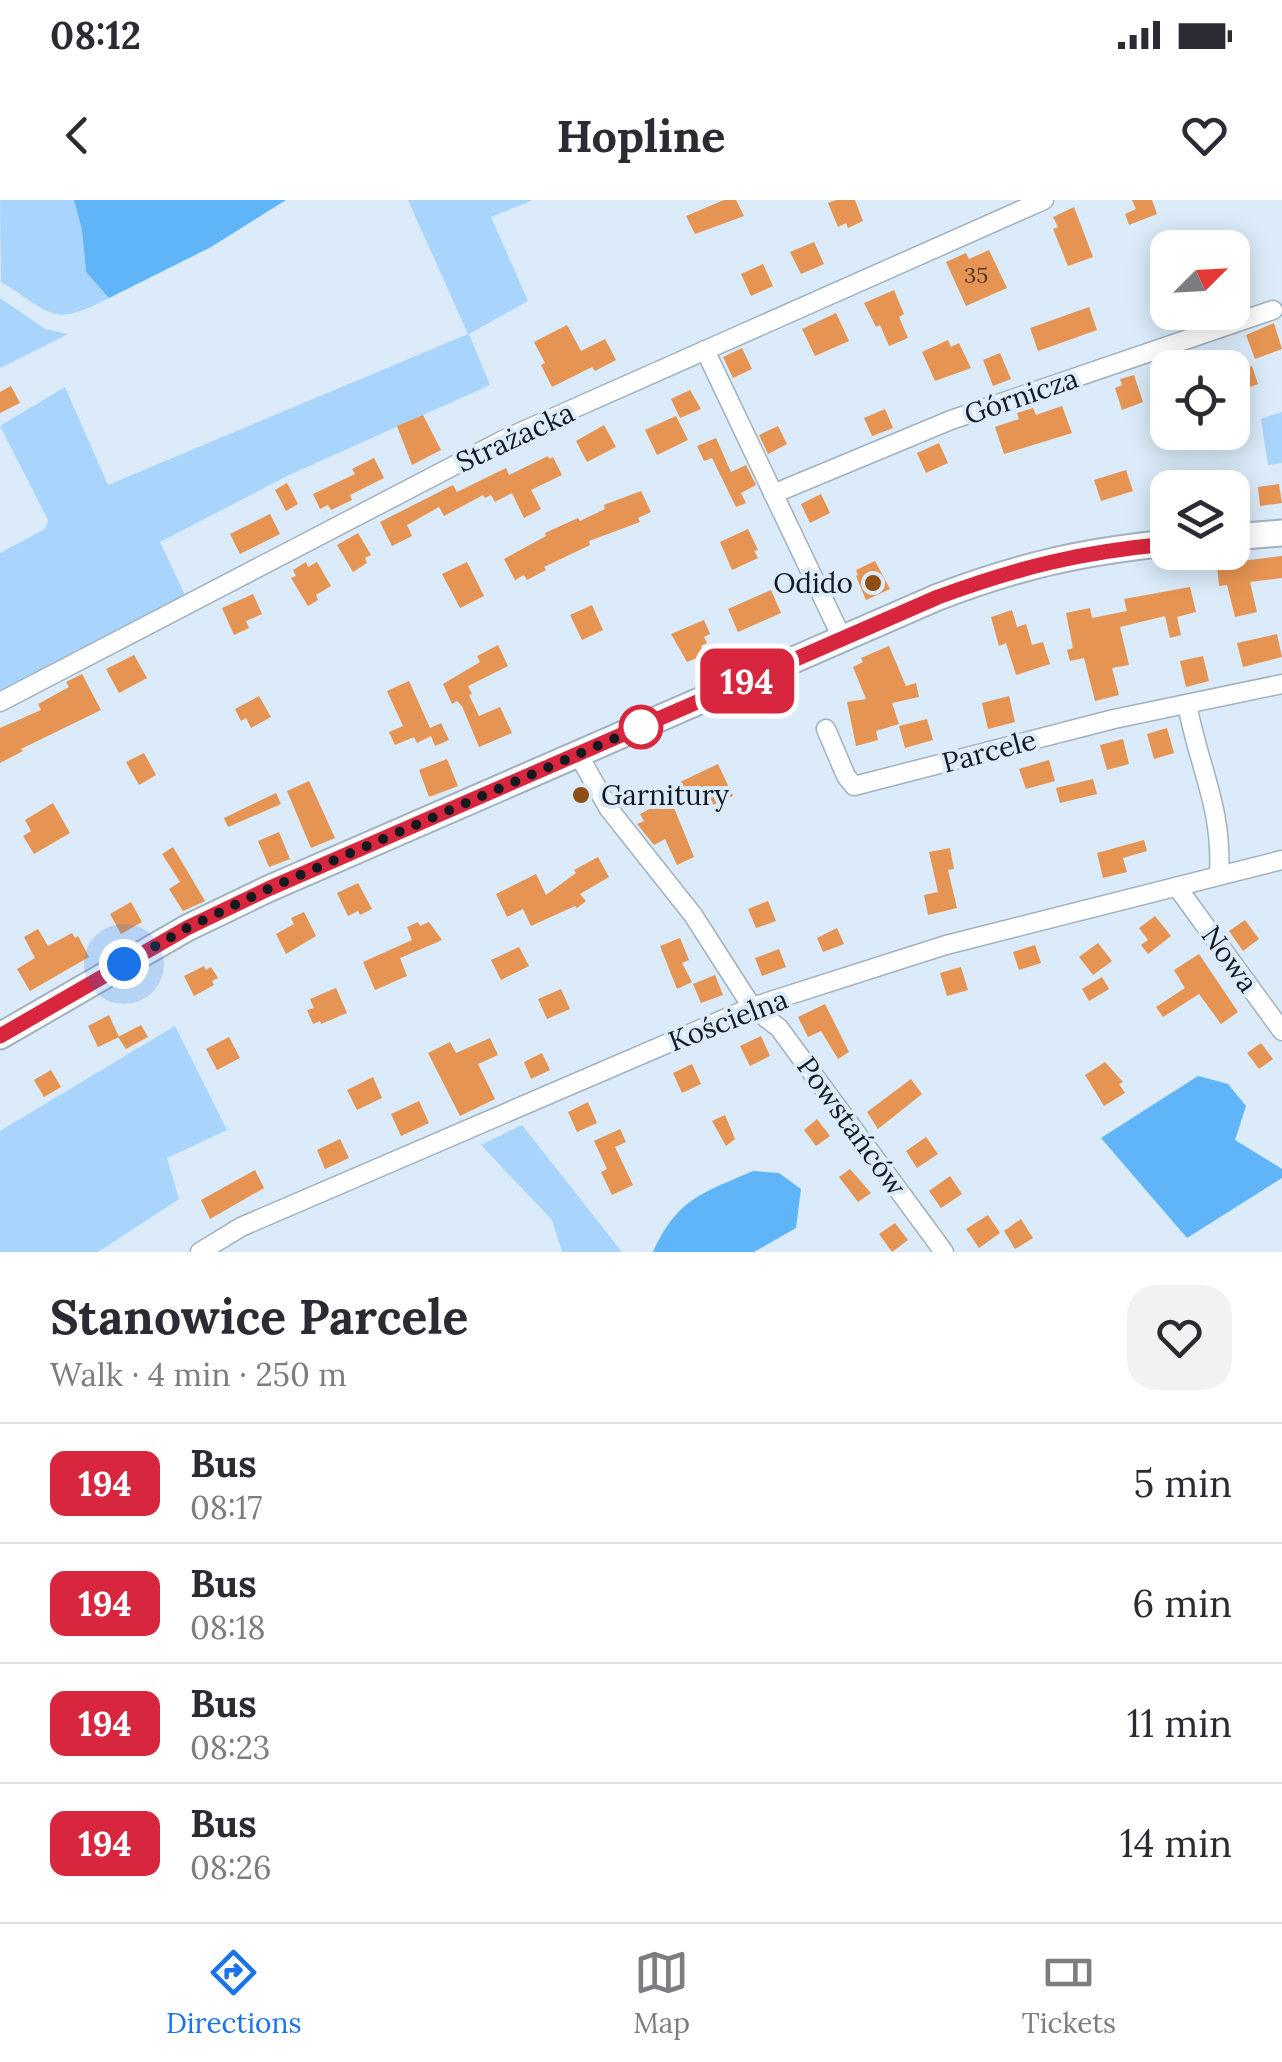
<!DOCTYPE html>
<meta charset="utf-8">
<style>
:root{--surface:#fff;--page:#f2f2f3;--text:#2b2b33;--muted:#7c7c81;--line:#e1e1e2;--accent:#1a73e8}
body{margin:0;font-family:Lora,serif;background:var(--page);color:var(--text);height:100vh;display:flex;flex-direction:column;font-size:38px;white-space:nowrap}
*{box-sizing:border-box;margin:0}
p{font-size:32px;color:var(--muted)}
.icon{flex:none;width:55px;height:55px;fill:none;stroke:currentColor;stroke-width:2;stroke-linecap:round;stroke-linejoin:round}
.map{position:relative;height:1052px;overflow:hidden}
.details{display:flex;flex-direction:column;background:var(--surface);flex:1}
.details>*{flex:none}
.badge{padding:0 20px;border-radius:15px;font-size:35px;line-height:65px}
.needle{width:65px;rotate:66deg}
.controls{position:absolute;left:1150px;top:30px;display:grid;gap:20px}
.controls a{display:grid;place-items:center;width:100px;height:100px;border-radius:20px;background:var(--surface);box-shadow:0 5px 25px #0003;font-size:50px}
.you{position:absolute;width:50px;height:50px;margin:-25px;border:8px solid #fff;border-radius:50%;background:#1a73e8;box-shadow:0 0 0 15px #1a73e833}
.map>.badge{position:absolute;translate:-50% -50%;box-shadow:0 0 0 5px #fff}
.round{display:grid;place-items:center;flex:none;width:105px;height:105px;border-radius:30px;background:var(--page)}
.headline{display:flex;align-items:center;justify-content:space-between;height:170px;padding:0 50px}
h1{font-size:48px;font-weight:700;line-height:75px}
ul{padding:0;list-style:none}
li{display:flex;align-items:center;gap:30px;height:120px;padding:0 50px;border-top:2px solid var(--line)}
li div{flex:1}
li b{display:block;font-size:38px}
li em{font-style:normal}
li .badge{min-width:110px;font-weight:700;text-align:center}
.status{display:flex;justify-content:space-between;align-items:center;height:70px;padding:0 50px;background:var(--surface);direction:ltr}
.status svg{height:28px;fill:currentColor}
header{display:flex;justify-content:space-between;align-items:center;height:130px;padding:0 50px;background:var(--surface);font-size:45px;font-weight:700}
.tabs{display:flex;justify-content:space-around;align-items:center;height:140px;border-top:2px solid var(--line);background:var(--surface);font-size:28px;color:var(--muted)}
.tabs a{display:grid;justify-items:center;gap:5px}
.tabs .selected{color:var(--accent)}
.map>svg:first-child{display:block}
</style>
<div class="status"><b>08:12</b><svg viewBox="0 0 49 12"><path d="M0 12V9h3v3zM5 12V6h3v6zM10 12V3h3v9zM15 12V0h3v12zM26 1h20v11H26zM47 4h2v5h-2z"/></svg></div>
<header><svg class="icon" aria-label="back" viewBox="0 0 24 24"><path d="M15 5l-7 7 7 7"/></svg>Hopline<svg class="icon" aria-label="heart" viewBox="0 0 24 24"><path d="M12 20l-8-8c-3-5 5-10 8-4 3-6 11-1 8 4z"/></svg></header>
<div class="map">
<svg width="1282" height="1052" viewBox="0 0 1282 1052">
<rect width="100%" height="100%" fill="#dbebf9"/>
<!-- green -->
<g fill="#a9d5fc">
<path d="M0,0H74L82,30L86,72L109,98C51,128 54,114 1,82Z"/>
<path d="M408,0H533L491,17L528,101L469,134L490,185L289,275L160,342L186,397L0,494V353L45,329L48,320L0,226L65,187L108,285L468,134Z"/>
<path d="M0,98L45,129L68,134L0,168Z"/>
<path d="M1282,212V263L1268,265L1261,219Z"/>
<path d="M175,826L227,930L167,958L179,999L98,1052H0V931Z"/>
<path d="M522,925L622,1052H562L552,1020L481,945Z"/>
</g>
<!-- forest -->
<g fill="#60b5f8">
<path d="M74,0H286L211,47L109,98L86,72L82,30Z"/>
<path d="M1198,876L1228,884L1246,906L1235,940L1282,969V978L1187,1038L1101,938Z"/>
<path d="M753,971L779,973L801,989L796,1028L754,1052H653C678,998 701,994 753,971Z"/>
</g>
<!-- building -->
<g fill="#e69453">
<path d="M724,0H736L744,16L695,34L686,16Z"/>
<path d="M836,0H855L863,21L848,28L846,23L838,27L828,3Z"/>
<path d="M1132,0H1152L1157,14L1129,25L1125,14L1136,9Z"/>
<path d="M1074,7L1093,57L1068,66L1053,29L1058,27L1053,17Z"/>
<path d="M814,42L824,64L801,74L790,52Z"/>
<path d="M989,50L1007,88L966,106L946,62L966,53L969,59Z"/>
<path d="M763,64L773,86L751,96L741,74Z"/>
<path d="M894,90L904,114L899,117L908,138L889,146L880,125L876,127L864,103Z"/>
<path d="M1089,107L1097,130L1038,151L1030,128Z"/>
<path d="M836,113L849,141L815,156L802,129Z"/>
<path d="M1274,123L1282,149L1255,159L1246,135Z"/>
<path d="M567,125L581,151L605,139L616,160L595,171L592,167L552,187L541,165L545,163L534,142Z"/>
<path d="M948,140L951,147L959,143L971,168L935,181L922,152Z"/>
<path d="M742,148L752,169L733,178L723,157Z"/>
<path d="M1000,153L1011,179L993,186L983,160Z"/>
<path d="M1252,166L1258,184L1242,190L1250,216L1232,221V169L1236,172Z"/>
<path d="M1134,175L1143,202L1122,210L1115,188L1122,185L1120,179Z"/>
<path d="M11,186L20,203L0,213V192Z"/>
<path d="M690,190L701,209L680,218L671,199Z"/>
<path d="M1062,206L1072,233L1004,254L995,227L1019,219L1017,213L1033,208L1036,215Z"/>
<path d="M885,209L893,228L872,236L864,218Z"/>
<path d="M423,215L441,250L412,265L397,226Z"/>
<path d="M676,216L688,240L657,255L645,230Z"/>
<path d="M604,225L616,247L587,262L576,241Z"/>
<path d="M778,226L787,244L768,254L759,235Z"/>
<path d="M716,238L731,272L746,265L756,285L741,293L746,303L736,307L712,258L704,261L697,246Z"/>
<path d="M939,243L948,263L926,273L917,253Z"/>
<path d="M548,256L549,259L553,257L562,275L531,290L541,309L524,318L512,293L495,302L491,295L485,298L483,295L444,316L439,307L407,325L412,336L392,346L380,322L453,285L457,292L506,268L509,275Z"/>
<path d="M374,258L384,278L350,295L352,300L331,310L328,305L320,309L313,294L355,274L352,269Z"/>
<path d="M1126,270L1133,291L1101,301L1094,280Z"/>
<path d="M287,283L298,304L286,311L275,290Z"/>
<path d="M1279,284L1282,303L1260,306L1258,287Z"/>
<path d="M641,291L651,312L638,318L640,322L589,341L590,345L544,367L546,370L527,380L524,375L515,380L504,359L546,336L545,333L578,318L580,321L605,309L604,305Z"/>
<path d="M821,294L830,313L810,323L801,304Z"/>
<path d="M270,314L280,334L240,354L230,334Z"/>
<path d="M748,329L758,350L754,351L758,358L732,370L720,342Z"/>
<path d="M358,333L371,355L365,358L367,363L353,372L337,345Z"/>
<path d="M1282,356V378L1250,382L1257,412L1235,417L1227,385L1219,386L1217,364Z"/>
<path d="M875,361L890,389L866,400L856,376L858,375L856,370Z"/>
<path d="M306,362L308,367L317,362L331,386L316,395L318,400L308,406L291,378L296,376L293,370Z"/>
<path d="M467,362L484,396L460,408L442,374Z"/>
<path d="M1190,387L1196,412L1177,417L1181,435L1170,438L1165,416L1120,427L1129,465L1112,468L1119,495L1095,501L1084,458L1070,461L1067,450L1073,448L1066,413L1090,408L1092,418L1127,411L1124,399Z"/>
<path d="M771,390L781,413L738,432L728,409Z"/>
<path d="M253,394L262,414L246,421L249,428L234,435L222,408Z"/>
<path d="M592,405L603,430L582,440L570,415Z"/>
<path d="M1012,410L1017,427L1026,424L1032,445L1043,442L1050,464L1016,475L1006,443L999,446L991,417Z"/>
<path d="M704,420L710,434L704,437L707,443L701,446L704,455L687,462L671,434Z"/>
<path d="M1277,434L1282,457L1243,467L1237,443Z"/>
<path d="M498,445L508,466L468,486L472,494L469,495L479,516L500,507L512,533L479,547L462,506L457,501L452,504L443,484L480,462L477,456Z"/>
<path d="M889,446L906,486L916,483L919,497L892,503L899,524L876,531L878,540L856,546L847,502L866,499L853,467L863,462L861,458Z"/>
<path d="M134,455L147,478L119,493L106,469Z"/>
<path d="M1203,456L1209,481L1186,487L1180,461Z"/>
<path d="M82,474L101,510L21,549L23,551L0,563V528L41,510L38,504L69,487L66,482Z"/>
<path d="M409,481L430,528L441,523L449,540L435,546L431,536L417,543L414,537L395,545L389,532L403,526L387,491Z"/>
<path d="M259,496L271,517L251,528L246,518L241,521L235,509Z"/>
<path d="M1009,496L1015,522L988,529L982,503Z"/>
<path d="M927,519L933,540L905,548L899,526Z"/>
<path d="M1167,528L1174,553L1154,559L1147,534Z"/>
<path d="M1123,539L1129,564L1107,570L1100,545Z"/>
<path d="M144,553L156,575L139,585L126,562Z"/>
<path d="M447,559L458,586L429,597L419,570Z"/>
<path d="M1049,560L1055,581L1026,589L1019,569Z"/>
<path d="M718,564L733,596L713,605L704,586L684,596L678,583Z"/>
<path d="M1093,579L1097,594L1060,603L1056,588Z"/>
<path d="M309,581L335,638L311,648L287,591Z"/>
<path d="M276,593L281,604L228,627L224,618Z"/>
<path d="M670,598L694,657L677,665L665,639L654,645L637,624L644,621L640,614Z"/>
<path d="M53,603L70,633L34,654L23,636L31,631L25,620Z"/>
<path d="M279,632L290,659L269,667L258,641Z"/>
<path d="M1144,640L1147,651L1123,658L1127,672L1103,678L1097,653Z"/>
<path d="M173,647L205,701L183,711L169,689L180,682L162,654Z"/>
<path d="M950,648L954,669L948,670L957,708L928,715L924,695L938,692L929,652Z"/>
<path d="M598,657L609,677L580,694L586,701L577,708L575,706L531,726L523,709L507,717L496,694L536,674L546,695L576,673L574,670Z"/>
<path d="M358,683L372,709L360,715L358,711L348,716L337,693Z"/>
<path d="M768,701L776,721L756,728L748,709Z"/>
<path d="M131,702L142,722L121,734L110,714Z"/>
<path d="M304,712L316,736L286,754L276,734L294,724L291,718Z"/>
<path d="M1155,716L1171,736L1148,754L1141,745L1148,740L1139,728Z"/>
<path d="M1245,720L1259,739L1243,751L1229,731Z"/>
<path d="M418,722L420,726L429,722L442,740L400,758L407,776L375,790L363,762L412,740L407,727Z"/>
<path d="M837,728L844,744L823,752L817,738Z"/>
<path d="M38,729L48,746L72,733L75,738L78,736L89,757L30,791L17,769L35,758L24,737Z"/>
<path d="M680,738L689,760L682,763L692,782L677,789L660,746Z"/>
<path d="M1098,743L1112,761L1093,775L1079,757Z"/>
<path d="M1035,745L1041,763L1019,770L1013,752Z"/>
<path d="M519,747L529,766L501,780L491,760Z"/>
<path d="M779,749L786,767L762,776L755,758Z"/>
<path d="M1199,754L1238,812L1221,824L1199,794L1163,817L1156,807L1185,788L1174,770Z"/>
<path d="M204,766L206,770L211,767L218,778L212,781L214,785L194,796L184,776Z"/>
<path d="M961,767L968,790L947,796L940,773Z"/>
<path d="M715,775L723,795L701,803L693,784Z"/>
<path d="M1102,777L1109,789L1089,801L1082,789Z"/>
<path d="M336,788L347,813L321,824L320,821L313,824L307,810L314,808L310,799Z"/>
<path d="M561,789L570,809L547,819L538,799Z"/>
<path d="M825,804L849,852L838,859L821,831L808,837L798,817Z"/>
<path d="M109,815L119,837L98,847L88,826Z"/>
<path d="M141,825L148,837L126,849L118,837Z"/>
<path d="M761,836L770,856L750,866L740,846Z"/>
<path d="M229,837L240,858L217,870L206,849Z"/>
<path d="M490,838L498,855L478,864L495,899L460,916L428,853L450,842L456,853Z"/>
<path d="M1261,843L1273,859L1259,869L1247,853Z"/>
<path d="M542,853L550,870L531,879L524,862Z"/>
<path d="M1105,862L1123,882L1119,884L1125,893L1104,906L1085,875Z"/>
<path d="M692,864L701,884L682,893L673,873Z"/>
<path d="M51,870L61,887L44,897L34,880Z"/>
<path d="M373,877L382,898L357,910L347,890Z"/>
<path d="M911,879L922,894L878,929L867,912Z"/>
<path d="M419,901L429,923L401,936L391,914Z"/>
<path d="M588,902L597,923L577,932L568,912Z"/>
<path d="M725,915L735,939L726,946L712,921Z"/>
<path d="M817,919L830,936L816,946L804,930Z"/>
<path d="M620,929L626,942L615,947L633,985L612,995L601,972L607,969L594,941Z"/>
<path d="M926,937L938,954L917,968L906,951Z"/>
<path d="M340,939L349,958L325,969L317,950Z"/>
<path d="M850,969L871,993L858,1002L839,977Z"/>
<path d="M255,970L264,988L210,1019L201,1000Z"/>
<path d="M950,976L962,994L941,1008L929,991Z"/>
<path d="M988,1015L1000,1033L979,1048L966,1029Z"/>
<path d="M1021,1019L1033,1038L1015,1049L1004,1031Z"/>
<path d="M895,1023L908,1040L892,1052L879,1034Z"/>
</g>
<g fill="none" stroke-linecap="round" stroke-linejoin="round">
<!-- street casing -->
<g stroke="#a1b1be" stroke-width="21">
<g id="street">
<path d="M705,150L842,438"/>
<path d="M773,294L951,220L1273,110"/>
<path d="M0,502L505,239L1044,0"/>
<path d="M1187,504C1199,568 1223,608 1219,675"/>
<path d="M826,529L846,576L854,586L1114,519L1282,484"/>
<path d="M578,554L609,609L693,715L752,807L779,828L944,1052"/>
<path d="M1177,687L1282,831"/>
<path d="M200,1052L241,1027L752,807L946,745L1282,660"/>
</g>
</g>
<!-- secondary casing -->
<g stroke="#a1b1be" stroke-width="29">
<g id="secondary">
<path d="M1232,337L1282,333"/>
<path d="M0,836L187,728L268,689L938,397C1020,366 1080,352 1168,343"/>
</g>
</g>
<!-- street -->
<use href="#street" stroke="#fff" stroke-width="18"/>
<!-- secondary -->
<use href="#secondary" stroke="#fff" stroke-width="25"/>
</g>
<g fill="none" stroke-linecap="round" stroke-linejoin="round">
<!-- line casing -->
<g stroke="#fff" stroke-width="22">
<path id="line" d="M0,836L187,728L268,689L938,397C1020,367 1080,352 1168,344"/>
</g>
<!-- line -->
<use href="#line" stroke="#d7263d" stroke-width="15"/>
<!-- walk -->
<path stroke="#141a1f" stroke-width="10" stroke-dasharray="0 18" d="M124,764L187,728L268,689L641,527"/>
</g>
<!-- markers -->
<g fill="#8d4f15" stroke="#dbebf9" stroke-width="4">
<circle cx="873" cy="383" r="10"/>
<circle cx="581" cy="595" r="10"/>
</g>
<circle fill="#fff" stroke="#d7263d" stroke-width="5" cx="641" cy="527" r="20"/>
<g text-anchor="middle" stroke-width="8" stroke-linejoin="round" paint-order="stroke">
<!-- number labels -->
<g font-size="22" fill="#48382c">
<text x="976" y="83">35</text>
</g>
<!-- street labels -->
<g font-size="28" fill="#141a1f" stroke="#dbebf9">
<text transform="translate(1021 196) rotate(-19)" y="10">Górnicza</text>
<text transform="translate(515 237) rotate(-25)" y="10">Strażacka</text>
<text transform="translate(989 551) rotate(-15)" y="10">Parcele</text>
<text transform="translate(1230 759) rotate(54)" y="10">Nowa</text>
<text transform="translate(728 820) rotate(-21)" y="10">Kościelna</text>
<text transform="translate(852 926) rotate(54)" y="10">Powstańców</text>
</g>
<!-- poi labels -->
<g font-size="28" fill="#141a1f" stroke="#dbebf9" text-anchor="end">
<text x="853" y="393">Odido</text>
<text x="601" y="605" text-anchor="start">Garnitury</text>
</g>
</g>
</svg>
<div class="controls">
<a><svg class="needle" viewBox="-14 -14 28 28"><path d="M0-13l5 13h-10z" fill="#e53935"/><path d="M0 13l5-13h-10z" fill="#7c7c81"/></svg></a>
<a><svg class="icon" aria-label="locate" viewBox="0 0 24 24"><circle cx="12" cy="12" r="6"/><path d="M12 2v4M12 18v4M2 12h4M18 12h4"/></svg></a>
<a><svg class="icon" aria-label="layers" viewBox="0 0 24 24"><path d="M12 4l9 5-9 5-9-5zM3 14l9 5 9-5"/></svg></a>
</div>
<div class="you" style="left:124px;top:764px"></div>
<b class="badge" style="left:747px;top:481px;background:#d7263d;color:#fff">194</b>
</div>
<section class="details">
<div class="headline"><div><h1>Stanowice Parcele</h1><p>Walk · 4 min · 250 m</p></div><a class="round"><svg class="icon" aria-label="heart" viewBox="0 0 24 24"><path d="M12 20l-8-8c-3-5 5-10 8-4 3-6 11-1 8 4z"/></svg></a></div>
<ul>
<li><span class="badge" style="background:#d7263d;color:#fff">194</span><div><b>Bus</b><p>08:17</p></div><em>5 min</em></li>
<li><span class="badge" style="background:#d7263d;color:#fff">194</span><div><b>Bus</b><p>08:18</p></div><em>6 min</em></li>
<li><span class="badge" style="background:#d7263d;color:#fff">194</span><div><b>Bus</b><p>08:23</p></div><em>11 min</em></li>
<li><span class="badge" style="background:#d7263d;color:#fff">194</span><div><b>Bus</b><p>08:26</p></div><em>14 min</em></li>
</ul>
</section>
<nav class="tabs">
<a class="selected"><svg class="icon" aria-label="directions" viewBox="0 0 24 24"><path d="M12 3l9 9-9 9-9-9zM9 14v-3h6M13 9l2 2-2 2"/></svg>Directions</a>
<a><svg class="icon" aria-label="map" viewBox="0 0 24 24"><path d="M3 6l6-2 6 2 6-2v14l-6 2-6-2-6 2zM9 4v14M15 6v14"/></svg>Map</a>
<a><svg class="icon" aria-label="tickets" viewBox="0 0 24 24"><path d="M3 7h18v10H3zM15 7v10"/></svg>Tickets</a>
</nav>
